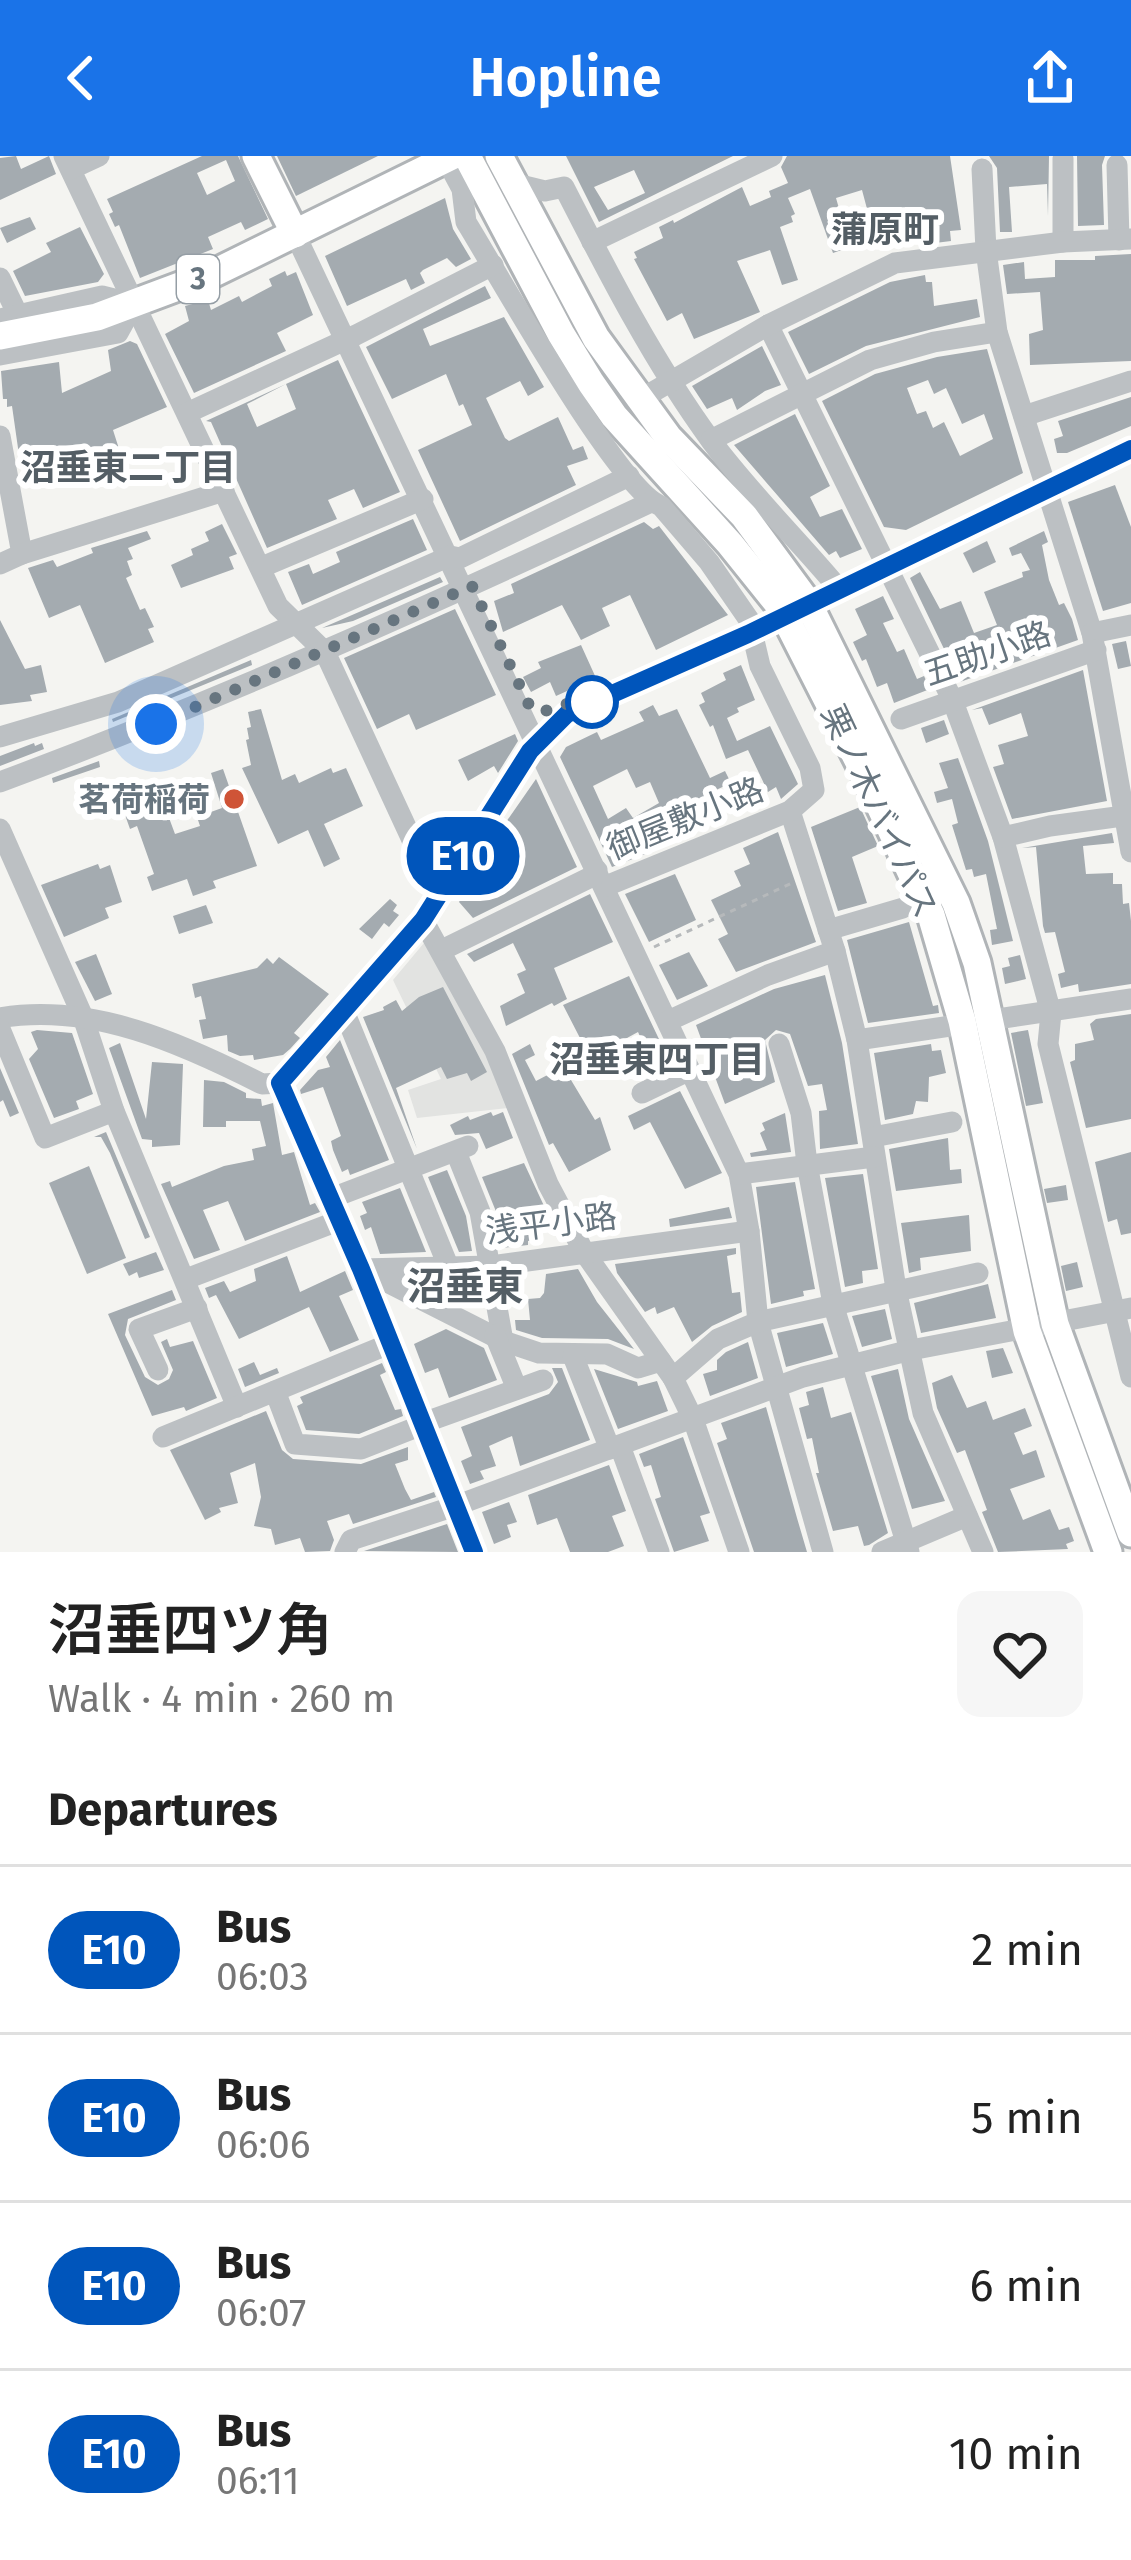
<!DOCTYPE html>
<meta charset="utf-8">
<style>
:root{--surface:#fff;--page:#f6f6f6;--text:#222;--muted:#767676;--line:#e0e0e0;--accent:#1a73e8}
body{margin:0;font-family:"Fira Sans","Noto Sans JP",sans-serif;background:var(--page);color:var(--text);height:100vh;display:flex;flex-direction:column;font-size:45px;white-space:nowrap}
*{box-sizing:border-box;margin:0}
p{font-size:39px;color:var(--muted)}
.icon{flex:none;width:66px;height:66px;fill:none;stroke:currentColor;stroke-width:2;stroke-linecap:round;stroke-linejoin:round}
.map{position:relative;height:1396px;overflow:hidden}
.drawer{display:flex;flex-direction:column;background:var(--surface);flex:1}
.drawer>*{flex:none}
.badge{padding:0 24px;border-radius:39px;font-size:42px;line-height:78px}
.you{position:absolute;width:60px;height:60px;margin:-30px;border:9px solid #fff;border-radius:50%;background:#1a73e8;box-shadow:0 0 0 18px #1a73e833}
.map>.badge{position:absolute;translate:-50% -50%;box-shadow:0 0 0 6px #fff}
h2{padding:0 48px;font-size:45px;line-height:108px}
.round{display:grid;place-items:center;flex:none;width:126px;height:126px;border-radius:24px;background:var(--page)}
.head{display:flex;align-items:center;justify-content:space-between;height:204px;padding:0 48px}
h1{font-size:57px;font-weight:600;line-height:90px}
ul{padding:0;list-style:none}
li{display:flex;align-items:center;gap:36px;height:168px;padding:0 48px;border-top:3px solid var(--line)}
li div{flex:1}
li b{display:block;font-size:45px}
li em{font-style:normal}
li .badge{min-width:132px;font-weight:700;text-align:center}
header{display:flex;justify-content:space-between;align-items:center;height:156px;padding:0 48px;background:var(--accent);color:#fff;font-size:54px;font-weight:600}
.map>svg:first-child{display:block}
</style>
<header><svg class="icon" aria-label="back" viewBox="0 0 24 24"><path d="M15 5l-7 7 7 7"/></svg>Hopline<svg class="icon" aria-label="share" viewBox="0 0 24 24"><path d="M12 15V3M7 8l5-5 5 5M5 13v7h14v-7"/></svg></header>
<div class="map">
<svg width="1131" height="1396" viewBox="0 0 1131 1396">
<rect width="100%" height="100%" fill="#f4f4f1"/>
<!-- built -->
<path fill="#e2e3e1" d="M429,781L488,895L508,952L417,962L408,934L441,923L393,824Z"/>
<!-- building -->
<g fill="#a4abb0" fill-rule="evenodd">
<path d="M16,0L21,13L49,0L56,18L0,44V2Z"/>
<path d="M202,0H238L268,63L245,74L241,66L208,81L213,93L140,122L119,69L115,71L109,58L113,56L107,43ZM226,4L235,25L207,39L197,17Z"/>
<path d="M277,0H378L296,40Z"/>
<path d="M566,0H733L599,66ZM634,14L645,37L608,54L594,31Z"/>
<path d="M787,0H950L961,74L950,75L951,85L927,88L924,56L889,62L892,74L874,79L862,34L836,42L850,91L833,97L810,33L788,42L795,58L791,60L793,66L780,71L798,124L782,129L770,94L737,105L760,156L694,183L682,157L667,165L634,103L637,102L634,96L663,82L659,71L673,64L674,67L742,31L750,50L771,41L769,35L788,27L781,11Z"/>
<path d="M989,0H1049L1048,60L1047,28L1009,31L1012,76H1000L997,12Z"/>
<path d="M1077,0H1105L1102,9L1104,69L1078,70Z"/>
<path d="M445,42L453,73L471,103L456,111L447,102L423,114L420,117L425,127L411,134L406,123L347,150L325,100Z"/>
<path d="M30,61L36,73L7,87L0,72Z"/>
<path d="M80,71L104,118L98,126L25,140L13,115L51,96L46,87Z"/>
<path d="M1131,98V205L1030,209L1029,178L1043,174L1040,136L1007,138L1003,109L1024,106L1025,123L1055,121V104H1095V100Z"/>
<path d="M285,115L287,120L296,116L313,159L277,177L286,195L194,237L165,178L189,165L185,150L208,144L211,154L239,140L242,146L272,130L269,123Z"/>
<path d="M925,119L926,126H932L934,150L977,143L980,161L866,190L809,218L788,176L890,126Z"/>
<path d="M485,130L491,142L423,173L430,190L504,161L544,231L528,240L520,225L486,242L505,282L509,285L558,261L573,294L583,290L588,303L567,310L576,329L460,385L418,294L472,269L463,248L459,250L446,218L392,243L366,191Z"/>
<path d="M130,185L137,188L167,251L113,274L120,296L110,299L112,307L93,313L94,317L66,326L59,300L20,306L12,250L7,251V243H3L1,215L59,206L62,237L111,215L108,194Z"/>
<path d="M762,190L781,229L765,235L737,254L732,242L707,253L692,230Z"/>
<path d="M987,193L1023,317L906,374L884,371L822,245L875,218L937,201ZM928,224L934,238L946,232L962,268L984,258L993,283L960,300L944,266L933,272L926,255L917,258L907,232Z"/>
<path d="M338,204L400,336L363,352L354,333L328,344L337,363L267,392L211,266L206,265ZM286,228L296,253L257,271L247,248Z"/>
<path d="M1131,241V270L1067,297H1057L1054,283L1063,280L1058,265Z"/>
<path d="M795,258L830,330L810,341L820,361L842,353L862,393L840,402L836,395L829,399L734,289Z"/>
<path d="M1115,329L1131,371V447L1103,455L1068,346Z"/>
<path d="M413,363L427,394L302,449L288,416L309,408L313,418L340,406L336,396Z"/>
<path d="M644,366L653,373L659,370L728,459L656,494L630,439L602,452L610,470L581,484L562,449L503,476L494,445L514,437L511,428Z"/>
<path d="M222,368L237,398L229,401L234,413L181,432L171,409L193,399L191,393L209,385L205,376Z"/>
<path d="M147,375L151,383L128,392L133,403L127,405L132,419L126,422L140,454L145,452L154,471L148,473L154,486L105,507L80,449L49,462L28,412L53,404L57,411L93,397L91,392Z"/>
<path d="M1044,375L1048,386L1042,389L1049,424L1059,449L1064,447L1072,463L1078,484L960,526L959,523L968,520L959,495L953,492L945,495L910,422L920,416L940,453L961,445L974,477L997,469L984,436L1023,421L1022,416L1030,414L1021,397L1012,400L1009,392Z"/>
<path d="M987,385L996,406L973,417L963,397Z"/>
<path d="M440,421L443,426L353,465L322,472Z"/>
<path d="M883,440L894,463L883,467L897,496L904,493L917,523L924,520L930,533L894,547L887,527L877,531L866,503L862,505L853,486L867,479L855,453Z"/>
<path d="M455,453L496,539L416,574L409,558L377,573L344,502Z"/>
<path d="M0,464L25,513L41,509L47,536L30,539L32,545L0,549Z"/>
<path d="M1126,485L1131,510L1118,513L1112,488Z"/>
<path d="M581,489L596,522L556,540L550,526L531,536L523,521L541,512L538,506Z"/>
<path d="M251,504L252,509L113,566L112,563Z"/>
<path d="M741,509L755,544L737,552L739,556L727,562L737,585L770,570L798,628L781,643L776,631L768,636L748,594L726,603L713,569L710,571L699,549L705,546L701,537L726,524L723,517Z"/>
<path d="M1083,514L1107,645L1012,663L993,611L1004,608L998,589L1028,580L1021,557L989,569L982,552L972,554Z"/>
<path d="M653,549L659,560L677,553L710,622L725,615L731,627L716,634L720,644L685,658L694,678L677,685L675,679L645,692L648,697L612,711L560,601L566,591L597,576L601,584L644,565L639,556ZM627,613L636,632L650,626L659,647L633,662L626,652L608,663L593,630Z"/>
<path d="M261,553L282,624L295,618L299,627L331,612L333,617L346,612L363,650L324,668L340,703L324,711L308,674L278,688L242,612L251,609L246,584L249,583L247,572L251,571L248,556Z"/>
<path d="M944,564L949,578L926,587L921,572Z"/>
<path d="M515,578L518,585L498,617L494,610L468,625L458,604Z"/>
<path d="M34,587L35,590L42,587L44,593L0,610V600Z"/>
<path d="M958,602L988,685L1013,785L992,789L990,774L997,773L986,718L974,721L972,713L966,714L952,669L958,667L952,643L937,647L934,636L948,632L939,607Z"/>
<path d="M99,605L100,611L53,627L52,622Z"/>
<path d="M223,613L257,710L213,725L216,732L193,740L187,723L152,735L147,721L154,718L137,670L130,673L124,656L162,643L175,678L200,670L197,661L222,652L211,617Z"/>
<path d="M536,623L577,711L473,762L459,746L479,711L509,696L497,679Z"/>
<path d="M860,651L878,690L852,701L867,747L838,755L811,671Z"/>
<path d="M474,655L440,709L422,665L437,658L443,670Z"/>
<path d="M778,676L816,786L736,816L718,783L728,778L711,744L741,730L734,715L750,708L743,692Z"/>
<path d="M1112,677L1114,687L1083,690L1086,718L1113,717V728H1122L1123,748L1129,747L1131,765V828L1079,836L1078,828L1061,832L1058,818L1065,816L1055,776L1045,777L1043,770L1036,691L1022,692Z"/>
<path d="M98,708L100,713L110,709L122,746L105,752L109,762L64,781L41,729Z"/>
<path d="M675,718L696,764L649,786L625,738Z"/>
<path d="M590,738L613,786L554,812L567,843L554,850L552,847L506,870L500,850L525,837L517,818L526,814L513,787L474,806L467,798Z"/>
<path d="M390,743L397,749L393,755L399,759L389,771L384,767L372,783L359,773Z"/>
<path d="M206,749L213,767L179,778L173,760Z"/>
<path d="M909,766L933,850L938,849L939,857L868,867L847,784Z"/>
<path d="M689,796L708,830L677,844L659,809Z"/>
<path d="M96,798L112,838L95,845L75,806Z"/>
<path d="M1020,799L1026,823L1005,828L1002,812L1010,810L1008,802Z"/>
<path d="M279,801L329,838L294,877L300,882L290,893L283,899L254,904L253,899L240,900L228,895L227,879L203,883L199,864L206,863L201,840L195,842L192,828L257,812L267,802L273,808Z"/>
<path d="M825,819L842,887L858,988L820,993L819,955L827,954L822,928L808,930L790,878L776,874L765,884L775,926L725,948L696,869L774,833Z"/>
<path d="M629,820L667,900L652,906L638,876L616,888L613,882L588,895L594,907L576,916L578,920L571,924L595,964L600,961L611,994L569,1016L553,987L549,989L512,898L530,888L535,899L525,904L536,925L557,914L549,899L580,882L563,849Z"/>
<path d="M443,831L487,916L471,925L467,917L447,923L441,911L396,932L417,993L363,861L384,854L383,851L396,844L402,855L419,841Z"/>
<path d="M1131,858V963L1086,972L1070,906L1075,904V888L1094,884L1090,868L1096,863Z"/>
<path d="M37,874L72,877L93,938L76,945L79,953L54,962L29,903L38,893L31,876Z"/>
<path d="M1028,874L1043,947L1026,950L1011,877Z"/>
<path d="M340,884L389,1004L350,1019L348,1013L342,1016L333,994L331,985L341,980L323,931L301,938L300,934L318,914L330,911L326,901Z"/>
<path d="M120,887L146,963L152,906L183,908L180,989L152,991V984L142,983L109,892Z"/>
<path d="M931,888L932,895L941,894L946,917L929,921L928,946L916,945L913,958L885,964L874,897Z"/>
<path d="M0,912L19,957L10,961L3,944L0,946Z"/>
<path d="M204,924L224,926L246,937V942L261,943L262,950L273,947L282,999L294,996L310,1049L315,1047L320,1056L245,1085L228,1045L203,1054L220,1094L194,1103L161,1028L170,1025L172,1031L224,1010L254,1004L252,993L266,990L260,965H226V971H203Z"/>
<path d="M680,935L722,1017L685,1033L650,966L634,974L628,960Z"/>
<path d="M491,956L493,960L503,956L513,982L486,993L479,977L455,979L450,969L468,960L470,964Z"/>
<path d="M785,957L791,996L751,1001L750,997L767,994L760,977L765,974L762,967Z"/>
<path d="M106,976L150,1081L145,1083L110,997L101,981H94Z"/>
<path d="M948,982L950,1014L961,1013L962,1027L896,1035L889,993Z"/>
<path d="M1131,996V1077L1121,1079L1117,1063L1108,1066L1095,1006Z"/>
<path d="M524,1007L552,1067L534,1070L536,1084L528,1085V1089L502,1092L495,1053L482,1021Z"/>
<path d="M89,1010L126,1102L87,1118L49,1027Z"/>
<path d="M447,1014L466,1060L472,1095L459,1096L428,1021Z"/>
<path d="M863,1018L878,1113L862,1115L863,1127L845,1131L825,1022Z"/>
<path d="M795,1026L815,1133L803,1135L804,1140L771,1148L756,1031Z"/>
<path d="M1066,1029L1068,1044L1047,1047L1044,1033Z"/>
<path d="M400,1032L426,1096L380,1098L371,1071L365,1074L360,1060L367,1057L362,1046Z"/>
<path d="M729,1051L732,1062L670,1071L669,1063Z"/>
<path d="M969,1059L971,1095L920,1102L921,1114L909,1117L901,1067Z"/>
<path d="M736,1092V1098L727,1100L732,1137L740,1136L742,1156L712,1170L692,1186L674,1151L657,1158L655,1151L645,1156L617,1117L615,1108Z"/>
<path d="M156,1096L164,1114L139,1122L137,1116L129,1120L123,1108Z"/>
<path d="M287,1100L300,1136L345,1115L353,1134L339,1140L359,1184L325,1198L330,1196L309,1151L239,1183L216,1139L209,1142L205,1132L224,1125L230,1136L256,1125L254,1113Z"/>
<path d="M1077,1106L1083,1131L1066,1135L1061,1110Z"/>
<path d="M578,1113L597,1146L634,1193L608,1183L542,1182L516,1174L515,1164H530L528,1143L540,1142L544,1137L546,1118Z"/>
<path d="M477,1125L481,1148L479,1145L465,1149L446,1139L468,1132L430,1131L421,1127Z"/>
<path d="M988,1128L996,1162L921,1177L914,1147Z"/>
<path d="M172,1134L176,1144L128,1163L125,1179L145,1221L158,1229L169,1223L173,1214L161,1186L167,1183L170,1191L193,1185L217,1242L186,1255L184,1251L152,1260L108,1158Z"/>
<path d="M885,1153L892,1183L862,1191L852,1160Z"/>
<path d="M823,1167L833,1198L786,1211L777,1177Z"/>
<path d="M446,1173L484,1192L497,1224L449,1242L438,1212L425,1217L414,1188Z"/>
<path d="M748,1186L758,1222L710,1240L703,1218L717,1214V1204L726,1196Z"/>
<path d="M1003,1192L1013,1217L992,1222L986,1195Z"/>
<path d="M254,1206L260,1219L277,1212L279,1217L245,1231L238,1213Z"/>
<path d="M382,1207L386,1216L380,1219L395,1254L401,1253L403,1260L359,1278L306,1274L297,1250L303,1247L300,1241Z"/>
<path d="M552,1212H562L590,1284L520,1310L512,1280L489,1290L496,1310L480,1315L484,1323L470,1328L461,1305L472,1300L461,1271L549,1238L558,1226Z"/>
<path d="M594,1213L637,1226L638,1230L657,1225L668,1255L618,1273Z"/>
<path d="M898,1213L909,1263L945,1345L912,1353L871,1220Z"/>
<path d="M952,1219L967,1252L986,1245L993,1264L1025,1252L1032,1270L1014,1277L1023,1299L1036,1294L1045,1321L1010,1333L1023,1364L1050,1353L1059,1374L1069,1371L1074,1385L1066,1388L1068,1393L998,1396L982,1356L987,1354L965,1294L957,1297L937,1252L932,1227Z"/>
<path d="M823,1231L831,1262L851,1256L888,1377L869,1389L864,1390L858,1370L833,1375L816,1317H819L812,1282L807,1283L799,1252L809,1249L806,1236Z"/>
<path d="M766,1251L797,1362L807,1396H754L717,1287L727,1283L721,1267Z"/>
<path d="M266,1255L282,1294L293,1303L361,1308L408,1291V1304L395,1308L405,1333L411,1344L434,1336L436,1341L353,1368L349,1358L327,1365L334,1384L330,1395L305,1396L300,1382L275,1389L271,1373L254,1370L261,1341L255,1307L230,1317L238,1347L219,1352L221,1356L205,1364L170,1294Z"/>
<path d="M683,1281L710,1357L700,1360L709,1385L674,1396L655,1343L661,1341L651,1309L644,1311L639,1298Z"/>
<path d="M609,1309L626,1355L612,1360L624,1390L608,1396H570L557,1362L537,1369L528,1339Z"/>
<path d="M509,1346L517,1366L507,1369L511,1381L494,1388L482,1356Z"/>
<path d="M447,1368L458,1396L364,1395Z"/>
</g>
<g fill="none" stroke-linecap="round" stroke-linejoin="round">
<!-- major casing -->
<g stroke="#b0b4b7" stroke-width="33">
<g id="major">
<path d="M256,0L295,78"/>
<path d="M467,0L561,178L591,227L614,260L730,388L779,449L865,618L931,759L962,865L1027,1175L1108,1396"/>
<path d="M499,0L596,182L668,281L744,360L808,447L956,747L977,807L1055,1168L1131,1377"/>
<path d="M0,180L97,161L212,118L452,0"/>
</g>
</g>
<!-- path -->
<path stroke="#b6b9bb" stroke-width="3" stroke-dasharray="6 6" stroke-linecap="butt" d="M654,791L792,727"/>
<!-- minor -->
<g stroke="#bcc0c3" stroke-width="21">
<path d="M64,0L278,450L325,496L438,740"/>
<path d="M446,3L462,33L466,66C497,116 618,334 661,350L709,406L756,474"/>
<path d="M1063,3V86"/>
<path d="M1117,9L1119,84"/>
<path d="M71,13L99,0"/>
<path d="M982,13L986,94L997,176L1092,477L1131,696"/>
<path d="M512,27L545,35L564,31C608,117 654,207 712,286C751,338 797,383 839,433"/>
<path d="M295,78L739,1018L749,1075L758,1166L823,1396"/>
<path d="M592,86L772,0"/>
<path d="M0,122L18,159"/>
<path d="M0,163L102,140L134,148L118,177L0,199"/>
<path d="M768,169L952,543L1003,681L1051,857L1048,888L1131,1221"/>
<path d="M639,244L768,169L895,107L1063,86L1131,83"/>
<path d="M187,257L356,179L493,109"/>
<path d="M1024,260L1131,225"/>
<path d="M0,280L22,398L0,408"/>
<path d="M711,284L870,204L934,186L997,176"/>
<path d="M22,398L224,335"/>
<path d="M262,411L423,343"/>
<path d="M1092,477L1131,469"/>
<path d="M901,563L1096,494"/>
<path d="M0,581L118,546L450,400L460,402L629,320"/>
<path d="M0,626C222,543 437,447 651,346"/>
<path d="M790,655L835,795L857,884L896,1133L923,1257L983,1396"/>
<path d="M0,673L83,861L114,955L237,1251"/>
<path d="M1003,681L1050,670L1131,659"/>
<path d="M606,730L790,655L814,634L810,612L760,510L752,476"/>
<path d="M423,764L495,895L548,1028L584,1096L673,1222L693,1263L739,1396"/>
<path d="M828,774L903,752"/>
<path d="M442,794L595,719L597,714"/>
<path d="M344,855L449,1112"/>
<path d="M0,862C91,846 183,888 262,928L280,927"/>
<path d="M668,865L768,819L835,795"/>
<path d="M0,873L45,982L114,955"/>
<path d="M857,884L1131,843"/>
<path d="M779,888L801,957L807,1008L833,1148L909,1396"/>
<path d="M642,937L690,914"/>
<path d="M873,981L952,966"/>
<path d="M456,996L480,1056L503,1185"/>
<path d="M739,1018L874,1001"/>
<path d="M329,1043L468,990"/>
<path d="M361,1113L491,1110L749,1075"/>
<path d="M367,1116L503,1185L539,1197L607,1198L638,1212L661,1205"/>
<path d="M186,1123L338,1065"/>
<path d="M495,1179L517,1233"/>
<path d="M573,1200L610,1293"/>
<path d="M158,1214L139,1173L197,1152"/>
<path d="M673,1222L718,1183L758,1166L978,1117"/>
<path d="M275,1235L295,1288L361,1293L422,1269"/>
<path d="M423,1267L543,1224"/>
<path d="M163,1281L389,1188"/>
<path d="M620,1290L659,1396"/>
<path d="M345,1396L351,1384L455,1350L803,1221L911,1194L1131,1152"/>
<path d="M474,1396L361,1113L280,927L423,764L530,594L567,558L752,476L1131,293"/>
<path d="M882,1396L967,1360"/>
</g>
<!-- major -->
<use href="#major" stroke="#fff" stroke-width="27"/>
</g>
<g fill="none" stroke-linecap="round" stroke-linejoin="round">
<!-- line casing -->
<g stroke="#fff" stroke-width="27">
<path id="line" d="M474,1396L361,1113L280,927L423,764L530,595L567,558L748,478L1131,293"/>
</g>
<!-- line -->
<use href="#line" stroke="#05b" stroke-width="18"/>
<!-- walk -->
<path stroke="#67757f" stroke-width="12" stroke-dasharray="0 21.6" d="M156,568L472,430L531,553L551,555L605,531L592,546"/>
</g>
<!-- markers -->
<circle fill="#fff" stroke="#05b" stroke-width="6" cx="592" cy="546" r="24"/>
<circle fill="#cf5437" stroke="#fff" stroke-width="4.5" cx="234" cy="643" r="12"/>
<g text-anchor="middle" stroke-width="12" stroke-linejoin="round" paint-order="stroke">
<!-- shield labels -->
<rect fill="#fff" stroke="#959ea5" stroke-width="3" x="177" y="99" width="42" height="48" rx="9"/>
<g font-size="30" font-weight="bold" fill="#67757f">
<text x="198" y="133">3</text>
</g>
<!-- street labels -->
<g font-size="33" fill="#67757f" stroke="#fff">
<text transform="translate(987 497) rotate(-19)" y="12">五助小路</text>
<text transform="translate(880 655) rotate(65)" y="12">栗ノ木バイパス</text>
<text transform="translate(685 662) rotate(-22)" y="12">御屋敷小路</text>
<text transform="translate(551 1067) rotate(-7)" y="12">浅平小路</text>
</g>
<!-- poi labels -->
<g font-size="33" font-weight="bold" fill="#67757f" stroke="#fff" text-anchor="end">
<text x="210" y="655">茗荷稲荷</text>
</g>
<!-- neighbourhood labels -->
<g font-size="36" font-weight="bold" fill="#545e65" stroke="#fff">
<text x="885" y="86">蒲原町</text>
<text x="128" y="324">沼垂東二丁目</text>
<text x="657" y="916">沼垂東四丁目</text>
</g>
<!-- quarter labels -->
<g font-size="39" font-weight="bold" fill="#545e65" stroke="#fff">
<text x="465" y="1144">沼垂東</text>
</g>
</g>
</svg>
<div class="you" style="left:156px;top:568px"></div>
<b class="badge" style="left:463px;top:700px;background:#05b;color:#fff">E10</b>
</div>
<section class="drawer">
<div class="head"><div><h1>沼垂四ツ角</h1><p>Walk · 4 min · 260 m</p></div><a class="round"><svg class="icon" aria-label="heart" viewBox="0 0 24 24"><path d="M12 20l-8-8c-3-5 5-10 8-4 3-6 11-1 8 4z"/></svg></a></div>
<h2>Departures</h2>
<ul>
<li><span class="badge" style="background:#05b;color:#fff">E10</span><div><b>Bus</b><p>06:03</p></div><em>2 min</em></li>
<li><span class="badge" style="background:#05b;color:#fff">E10</span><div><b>Bus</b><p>06:06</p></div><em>5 min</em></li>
<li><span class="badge" style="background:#05b;color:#fff">E10</span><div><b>Bus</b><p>06:07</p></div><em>6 min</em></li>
<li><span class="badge" style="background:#05b;color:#fff">E10</span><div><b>Bus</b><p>06:11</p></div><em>10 min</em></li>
</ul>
</section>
